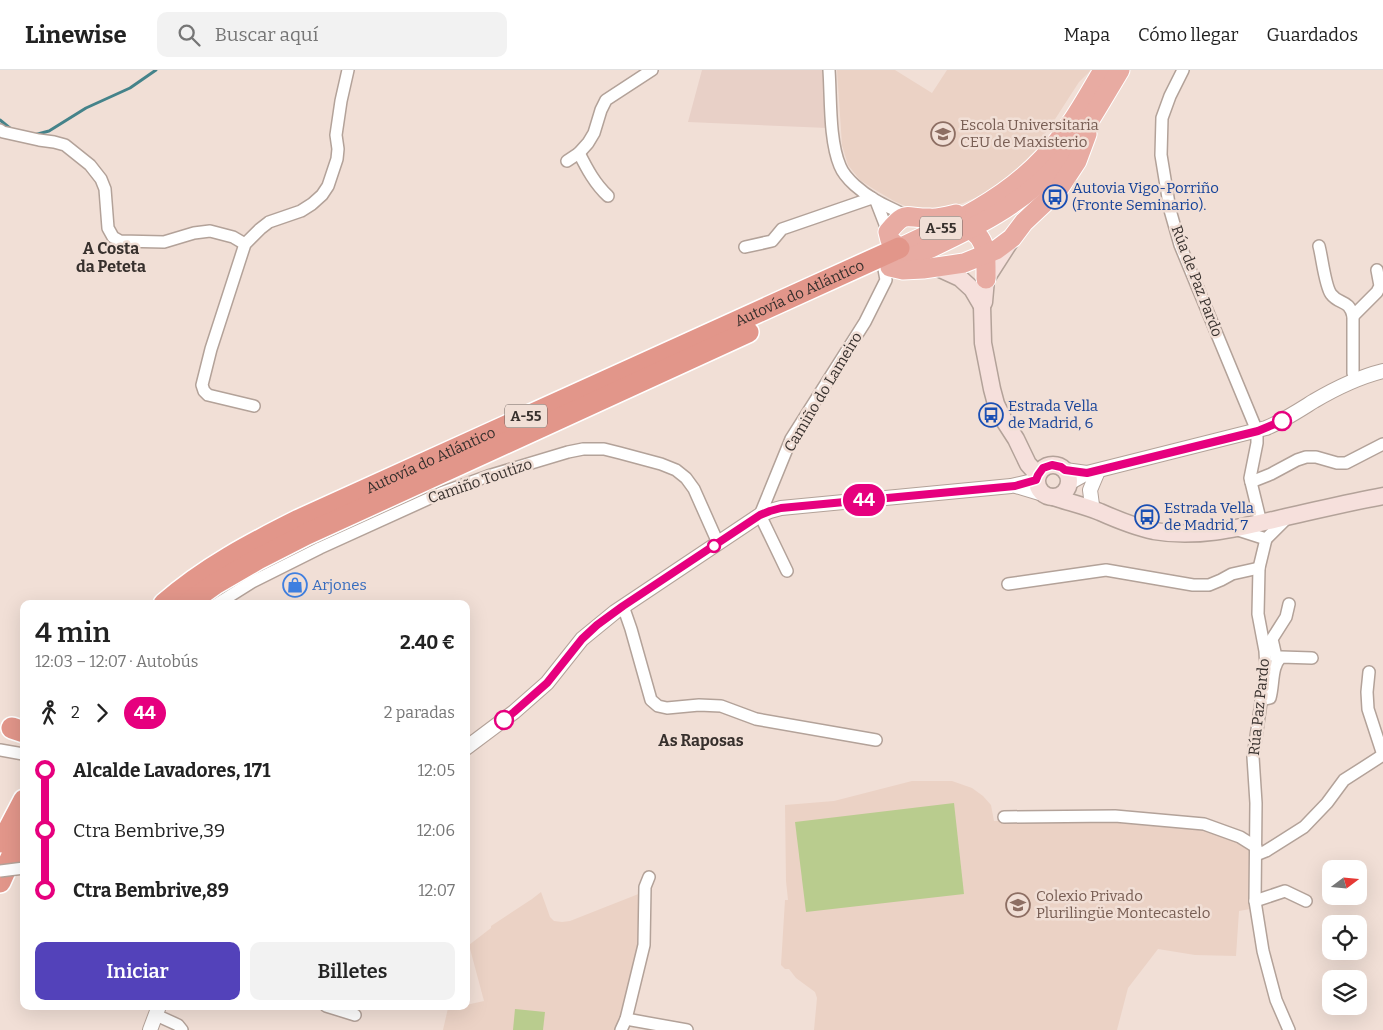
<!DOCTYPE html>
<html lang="es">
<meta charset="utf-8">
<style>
:root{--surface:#fff;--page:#f2f2f2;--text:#222;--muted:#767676;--line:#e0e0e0;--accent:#5342ba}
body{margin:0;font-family:Bitter,serif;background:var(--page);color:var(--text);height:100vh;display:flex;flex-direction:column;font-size:19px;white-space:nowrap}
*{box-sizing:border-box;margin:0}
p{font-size:16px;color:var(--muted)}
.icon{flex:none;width:28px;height:28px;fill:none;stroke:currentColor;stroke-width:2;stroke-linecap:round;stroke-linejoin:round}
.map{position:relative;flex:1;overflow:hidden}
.panel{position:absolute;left:20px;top:530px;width:450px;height:410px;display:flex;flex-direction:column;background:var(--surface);border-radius:10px;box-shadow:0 5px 20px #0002}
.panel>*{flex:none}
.badge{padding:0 10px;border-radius:16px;font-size:18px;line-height:32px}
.needle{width:32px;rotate:74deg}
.tools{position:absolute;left:1322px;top:790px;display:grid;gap:10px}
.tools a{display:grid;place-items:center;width:45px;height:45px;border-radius:10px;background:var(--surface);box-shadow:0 5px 20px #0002;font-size:25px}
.map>.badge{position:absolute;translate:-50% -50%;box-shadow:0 0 0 2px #fff}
.legs{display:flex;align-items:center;gap:8px;height:55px;padding:0 15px;font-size:16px}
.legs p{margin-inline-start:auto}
.overview{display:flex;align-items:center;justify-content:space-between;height:85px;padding:0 15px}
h1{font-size:28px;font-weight:600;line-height:38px}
.primary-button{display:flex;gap:10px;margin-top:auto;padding:10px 15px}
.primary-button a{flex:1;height:58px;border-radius:10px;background:var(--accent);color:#fff;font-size:20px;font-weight:600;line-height:58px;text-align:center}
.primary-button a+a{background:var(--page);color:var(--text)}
ul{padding:0 15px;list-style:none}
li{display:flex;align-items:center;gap:18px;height:60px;font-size:19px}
li i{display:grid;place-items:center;width:8px;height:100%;margin:0 6px;background:currentColor}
li i::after{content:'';width:12px;height:12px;margin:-6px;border:4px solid;border-radius:50%;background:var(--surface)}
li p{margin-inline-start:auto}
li:first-child i{background:linear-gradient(#0000 50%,currentColor 0)}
li:last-child i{background:linear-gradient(currentColor 50%,#0000 0)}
header{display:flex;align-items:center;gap:30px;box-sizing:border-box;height:70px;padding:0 25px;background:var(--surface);border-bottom:1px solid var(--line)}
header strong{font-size:24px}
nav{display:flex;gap:28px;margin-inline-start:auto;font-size:18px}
.search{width:350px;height:45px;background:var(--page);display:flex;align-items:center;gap:12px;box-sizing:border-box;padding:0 18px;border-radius:10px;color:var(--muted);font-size:19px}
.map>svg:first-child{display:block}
</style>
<header>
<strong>Linewise</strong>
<div class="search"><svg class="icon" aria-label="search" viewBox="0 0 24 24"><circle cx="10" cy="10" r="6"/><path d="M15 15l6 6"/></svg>Buscar aquí</div>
<nav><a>Mapa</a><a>Cómo llegar</a><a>Guardados</a></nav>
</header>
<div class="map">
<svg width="1383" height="960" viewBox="0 0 1383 960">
<rect width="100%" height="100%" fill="#f1dfd6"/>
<!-- industrial -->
<path fill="#e8d0c7" d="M702,0H824L828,58L688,52Z"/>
<!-- built -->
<g fill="#ebd2c5">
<path d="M837,0H895L932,23L947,0H1091L1079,12L1050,57L1038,72L1041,75L1018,99L991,120L977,127L963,133L939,140L912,139L894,131L872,118L860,110L848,95L842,75Z"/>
<path d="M912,711H952L972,718L983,726L991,735L994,751L1125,749L1204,757L1240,770L1250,780V839L1239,841L1236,886L1195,885L1158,879L1128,918L1117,960H814L817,928L815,922L796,908L789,899H785L781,895L785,830H788L786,811L785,735L834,731Z"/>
<path d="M541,822L550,847L554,851L562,852L570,851L641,823V867L619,953L616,960H443L448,938L466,936V935L484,931L469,875L491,858V856L532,829Z"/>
</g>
<!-- green -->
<g fill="#b9cc8e">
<path d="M954,733L964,824L806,842L795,752Z"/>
<path d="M515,939L545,942L543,960H513Z"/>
</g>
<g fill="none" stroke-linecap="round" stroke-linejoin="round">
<!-- stream -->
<g stroke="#45838a" stroke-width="3">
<path d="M0,50L11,59"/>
<path d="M34,65L49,61L86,38L130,18L156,0"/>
</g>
<!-- minor casing -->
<g stroke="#b3a299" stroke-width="14">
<g id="minor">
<path d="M829,0C831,28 829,70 840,96C845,109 863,123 875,130C885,136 896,140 906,146"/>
<path d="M1183,0L1170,26L1162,48L1161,85L1170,140L1180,175L1257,361V373L1250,408L1261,453"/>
<path d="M0,60L3,62L39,70L54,72L65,75L90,95L101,109L105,119L108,158L113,167L120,171L164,172L194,163L210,161L233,167L245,174"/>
<path d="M579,83C587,99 595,114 608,126"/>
<path d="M567,91L579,83L588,73L594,63L601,40L606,30L652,0"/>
<path d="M876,131L888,162"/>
<path d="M1319,176C1322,187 1325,216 1331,224C1339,235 1349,229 1353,246V303L1355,310"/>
<path d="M745,177L772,171L782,159L872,128"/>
<path d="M1353,246L1377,222L1380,216L1377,200"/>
<path d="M254,336L208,325L204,321L202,315L211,279L245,174L260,159L269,152L301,141L312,134L322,125L328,116L337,89L338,79L336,65L341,31L348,0"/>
<path d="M1251,412L1271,404L1297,390L1306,387H1316L1337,393H1346L1383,374"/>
<path d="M1235,459L1266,469L1287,448"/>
<path d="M1266,469L1259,498L1258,544L1265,581L1266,599L1253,687L1256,733L1255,831L1263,881L1276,930L1289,960"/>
<path d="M787,501L760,445L791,369L865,252L886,210L884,199"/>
<path d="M1008,514L1106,500L1193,515H1209L1221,510L1232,504L1259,498"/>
<path d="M217,534L252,512L320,478L441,423L488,406L568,382L583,379H604L620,383L661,394L676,400L686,408L694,419L718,473"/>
<path d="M623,536L631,559L651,630L658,636L667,638L699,635L721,636L756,649L876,670"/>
<path d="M1277,591L1272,569L1286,547L1289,534"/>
<path d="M1369,602L1367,622L1368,639L1383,685"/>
<path d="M1261,630L1270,628C1274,614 1271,597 1281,587L1312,588"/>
<path d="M0,680L23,684"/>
<path d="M1004,747L1115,746L1204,754L1240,767L1256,777"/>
<path d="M1256,785L1266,781L1304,757L1327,733L1344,710L1383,685"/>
<path d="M1255,831L1285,821L1306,831"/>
<path d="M326,936L355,945"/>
<path d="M156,945L178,955L182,960"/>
<path d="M626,949L687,960"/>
<path d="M621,960L626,949L644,875L645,817L649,807"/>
</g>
</g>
<!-- tertiary casing -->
<g stroke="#b3a299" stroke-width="16">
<g id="tertiary">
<path d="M1065,400L1087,403"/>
<path d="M1069,413L1087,403L1266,358C1283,351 1298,341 1314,331C1336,318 1359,307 1383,301"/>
<path d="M1016,416L1043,424"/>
<path d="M1092,435L1090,420L1098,401"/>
<path d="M466,678L514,642L547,613L582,569L615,542L760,445L770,441L781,438L1011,416L1037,410"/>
<path d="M150,960L159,936"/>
</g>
</g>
<!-- secondary casing -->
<g stroke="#b3a299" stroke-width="19">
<g id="secondary">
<path d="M1011,170L986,209L984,232L982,236L983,273L992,319L996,334L1005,352L1016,369L1028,394L1038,405"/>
<path d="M936,197L960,208L972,219L982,236"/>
<circle cx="1053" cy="411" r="16"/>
<path d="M1053,427C1068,432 1085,436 1100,442C1118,450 1135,457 1154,461C1199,469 1243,457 1286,447C1318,440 1350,432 1383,426"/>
</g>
</g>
<!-- trunk casing -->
<g stroke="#fff" stroke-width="21">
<g id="trunk">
<path d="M961,155C988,164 986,184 986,209"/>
<path d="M899,178C951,154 1003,131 1043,88C1068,62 1085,31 1103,0"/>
<path d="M908,185L890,170L888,162C906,140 904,148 929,148C937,149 948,146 956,144"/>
<path d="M910,188C962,163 1017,140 1056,96C1082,67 1100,33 1120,0"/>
<path d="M890,197L903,200L923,199L964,193L996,180L1012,168L1024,152L1058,120L1077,91L1087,64"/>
</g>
</g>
<!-- motorway casing -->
<g stroke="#fff" stroke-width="24">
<g id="motorway">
<path id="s1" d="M164,534C205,498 251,474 299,450L899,178"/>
<path d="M187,534L215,514L258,489L307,464L748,262"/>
<path d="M12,658L24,662"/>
<path d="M2,772L24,730"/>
<path d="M0,812L24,759"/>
</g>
</g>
<!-- minor -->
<use href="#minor" stroke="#fff" stroke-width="11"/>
<!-- tertiary -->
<use href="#tertiary" stroke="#fff" stroke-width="14"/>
<!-- secondary -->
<use href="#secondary" stroke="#f6e0dc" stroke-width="16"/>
<!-- trunk -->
<use href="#trunk" stroke="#e8aba2" stroke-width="19"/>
<!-- motorway -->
<use href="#motorway" stroke="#e2968a" stroke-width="21"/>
<!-- minor-bridge casing -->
<g stroke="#b3a299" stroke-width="14" stroke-linecap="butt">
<path id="minor-bridge" d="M0,801L24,798"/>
</g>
<!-- minor-bridge -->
<use href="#minor-bridge" stroke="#fff" stroke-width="11"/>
</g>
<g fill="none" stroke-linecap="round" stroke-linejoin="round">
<!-- line-1 casing -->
<g stroke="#fff" stroke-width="11">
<path id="line-1" d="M504,650L514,642L547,613L582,569L597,555L623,536L760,445L770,441L781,438L1015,416L1036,410L1038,405L1043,398L1052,395L1061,397L1065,400L1087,403L1258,361L1282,351"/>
</g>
<!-- line-1 -->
<use href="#line-1" stroke="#e6007e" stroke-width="8"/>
</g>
<!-- icons -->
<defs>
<g id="university-ring" transform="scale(1.25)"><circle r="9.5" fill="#f1dfd6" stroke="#8d6e63" stroke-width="1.5"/><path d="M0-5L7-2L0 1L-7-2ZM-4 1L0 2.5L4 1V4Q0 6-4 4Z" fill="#8d6e63"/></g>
<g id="bus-ring" transform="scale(1.25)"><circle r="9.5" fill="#f1dfd6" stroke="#1a4fb4" stroke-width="1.5"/><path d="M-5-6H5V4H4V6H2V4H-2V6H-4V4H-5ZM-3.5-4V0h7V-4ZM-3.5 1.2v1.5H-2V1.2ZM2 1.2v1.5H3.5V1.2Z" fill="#1a4fb4"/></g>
<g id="shop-ring" transform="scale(1.25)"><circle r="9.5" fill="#f1dfd6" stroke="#3f7fe0" stroke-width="1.5"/><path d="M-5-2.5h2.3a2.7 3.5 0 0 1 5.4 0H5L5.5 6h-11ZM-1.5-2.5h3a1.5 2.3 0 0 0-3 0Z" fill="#3f7fe0"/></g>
<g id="school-ring" transform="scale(1.25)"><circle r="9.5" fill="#f1dfd6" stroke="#8d6e63" stroke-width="1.5"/><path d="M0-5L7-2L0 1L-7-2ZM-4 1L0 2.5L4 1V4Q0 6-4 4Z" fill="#8d6e63"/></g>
</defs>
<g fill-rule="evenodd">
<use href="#university-ring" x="943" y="64"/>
<use href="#bus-ring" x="1055" y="127"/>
<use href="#bus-ring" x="991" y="345"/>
<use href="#bus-ring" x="1147" y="447"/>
<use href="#shop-ring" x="295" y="515"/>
<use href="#school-ring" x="1018" y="835"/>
</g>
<!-- markers -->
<g fill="#fff" stroke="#e6007e" stroke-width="2.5">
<circle cx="1282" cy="351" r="9"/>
<circle cx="714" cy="476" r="6"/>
<circle cx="504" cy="650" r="9"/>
</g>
<g text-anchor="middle" stroke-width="5" stroke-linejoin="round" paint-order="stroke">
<!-- shield labels -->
<g fill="#f1dfd6" stroke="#6f6460" stroke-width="1">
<rect x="920" y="146.5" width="42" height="23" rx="4"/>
<rect x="505" y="334.5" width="42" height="23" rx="4"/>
</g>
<g font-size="14" font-weight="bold" fill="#37302d">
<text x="941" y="163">A-55</text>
<text x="526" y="351">A-55</text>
</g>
<!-- education labels -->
<g font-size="15" fill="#785e54" stroke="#f1dfd6" text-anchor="start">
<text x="960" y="60">Escola Universitaria<tspan x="960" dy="17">CEU de Maxisterio</tspan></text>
<text x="1036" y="831">Colexio Privado<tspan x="1036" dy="17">Plurilingüe Montecastelo</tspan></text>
</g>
<!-- transit labels -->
<g font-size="15" fill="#164399" stroke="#f1dfd6" text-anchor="start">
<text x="1072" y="123">Autovia Vigo-Porriño<tspan x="1072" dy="17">(Fronte Seminario).</tspan></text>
<text x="1008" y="341">Estrada Vella<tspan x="1008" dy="17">de Madrid, 6</tspan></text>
<text x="1164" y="443">Estrada Vella<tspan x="1164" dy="17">de Madrid, 7</tspan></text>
</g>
<!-- street labels -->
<g font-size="15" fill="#37302d" stroke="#f1dfd6">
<text transform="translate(1197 211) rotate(69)" y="5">Rúa de Paz Pardo</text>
<text dy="5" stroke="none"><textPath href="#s1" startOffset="709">Autovía do Atlántico</textPath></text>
<text transform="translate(823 322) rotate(-59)" y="5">Camiño do Lameiro</text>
<text dy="5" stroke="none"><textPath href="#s1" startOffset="304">Autovía do Atlántico</textPath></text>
<text transform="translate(480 411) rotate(-19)" y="5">Camiño Toutizo</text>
<text transform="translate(1259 637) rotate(-84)" y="5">Rúa Paz Pardo</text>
</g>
<!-- shop labels -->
<g font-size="15" fill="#366cbe" stroke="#f1dfd6" text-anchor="start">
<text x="312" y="520">Arjones</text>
</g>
<!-- neighbourhood labels -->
<g font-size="16" font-weight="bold" fill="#37302d" stroke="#f1dfd6">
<text x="111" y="184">A Costa<tspan x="111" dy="18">da Peteta</tspan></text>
<text x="701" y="676">As Raposas</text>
</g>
</g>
</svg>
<div class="tools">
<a><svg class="needle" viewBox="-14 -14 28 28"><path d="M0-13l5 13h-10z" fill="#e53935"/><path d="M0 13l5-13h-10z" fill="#767676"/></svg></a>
<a><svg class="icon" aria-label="locate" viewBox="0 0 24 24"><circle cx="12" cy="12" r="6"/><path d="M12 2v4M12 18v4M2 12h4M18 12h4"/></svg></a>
<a><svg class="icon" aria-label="layers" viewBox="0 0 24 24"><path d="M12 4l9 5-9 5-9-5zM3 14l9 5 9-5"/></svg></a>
</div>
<b class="badge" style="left:864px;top:430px;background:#e6007e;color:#fff">44</b>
<section class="panel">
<div class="overview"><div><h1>4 min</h1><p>12:03 – 12:07 · Autobús</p></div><b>2.40 €</b></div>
<div class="legs"><svg class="icon" aria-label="walk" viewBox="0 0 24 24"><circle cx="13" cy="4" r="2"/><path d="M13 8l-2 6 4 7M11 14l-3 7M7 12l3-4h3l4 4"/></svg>2<svg class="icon" aria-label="forward" viewBox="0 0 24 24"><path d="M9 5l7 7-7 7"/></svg><b class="badge" style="background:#e6007e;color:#fff">44</b><p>2 paradas</p></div>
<ul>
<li><i style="color:#e6007e"></i><b>Alcalde Lavadores, 171</b><p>12:05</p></li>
<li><i style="color:#e6007e"></i><span>Ctra Bembrive,39</span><p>12:06</p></li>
<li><i style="color:#e6007e"></i><b>Ctra Bembrive,89</b><p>12:07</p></li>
</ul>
<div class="primary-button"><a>Iniciar</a><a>Billetes</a></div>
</section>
</div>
